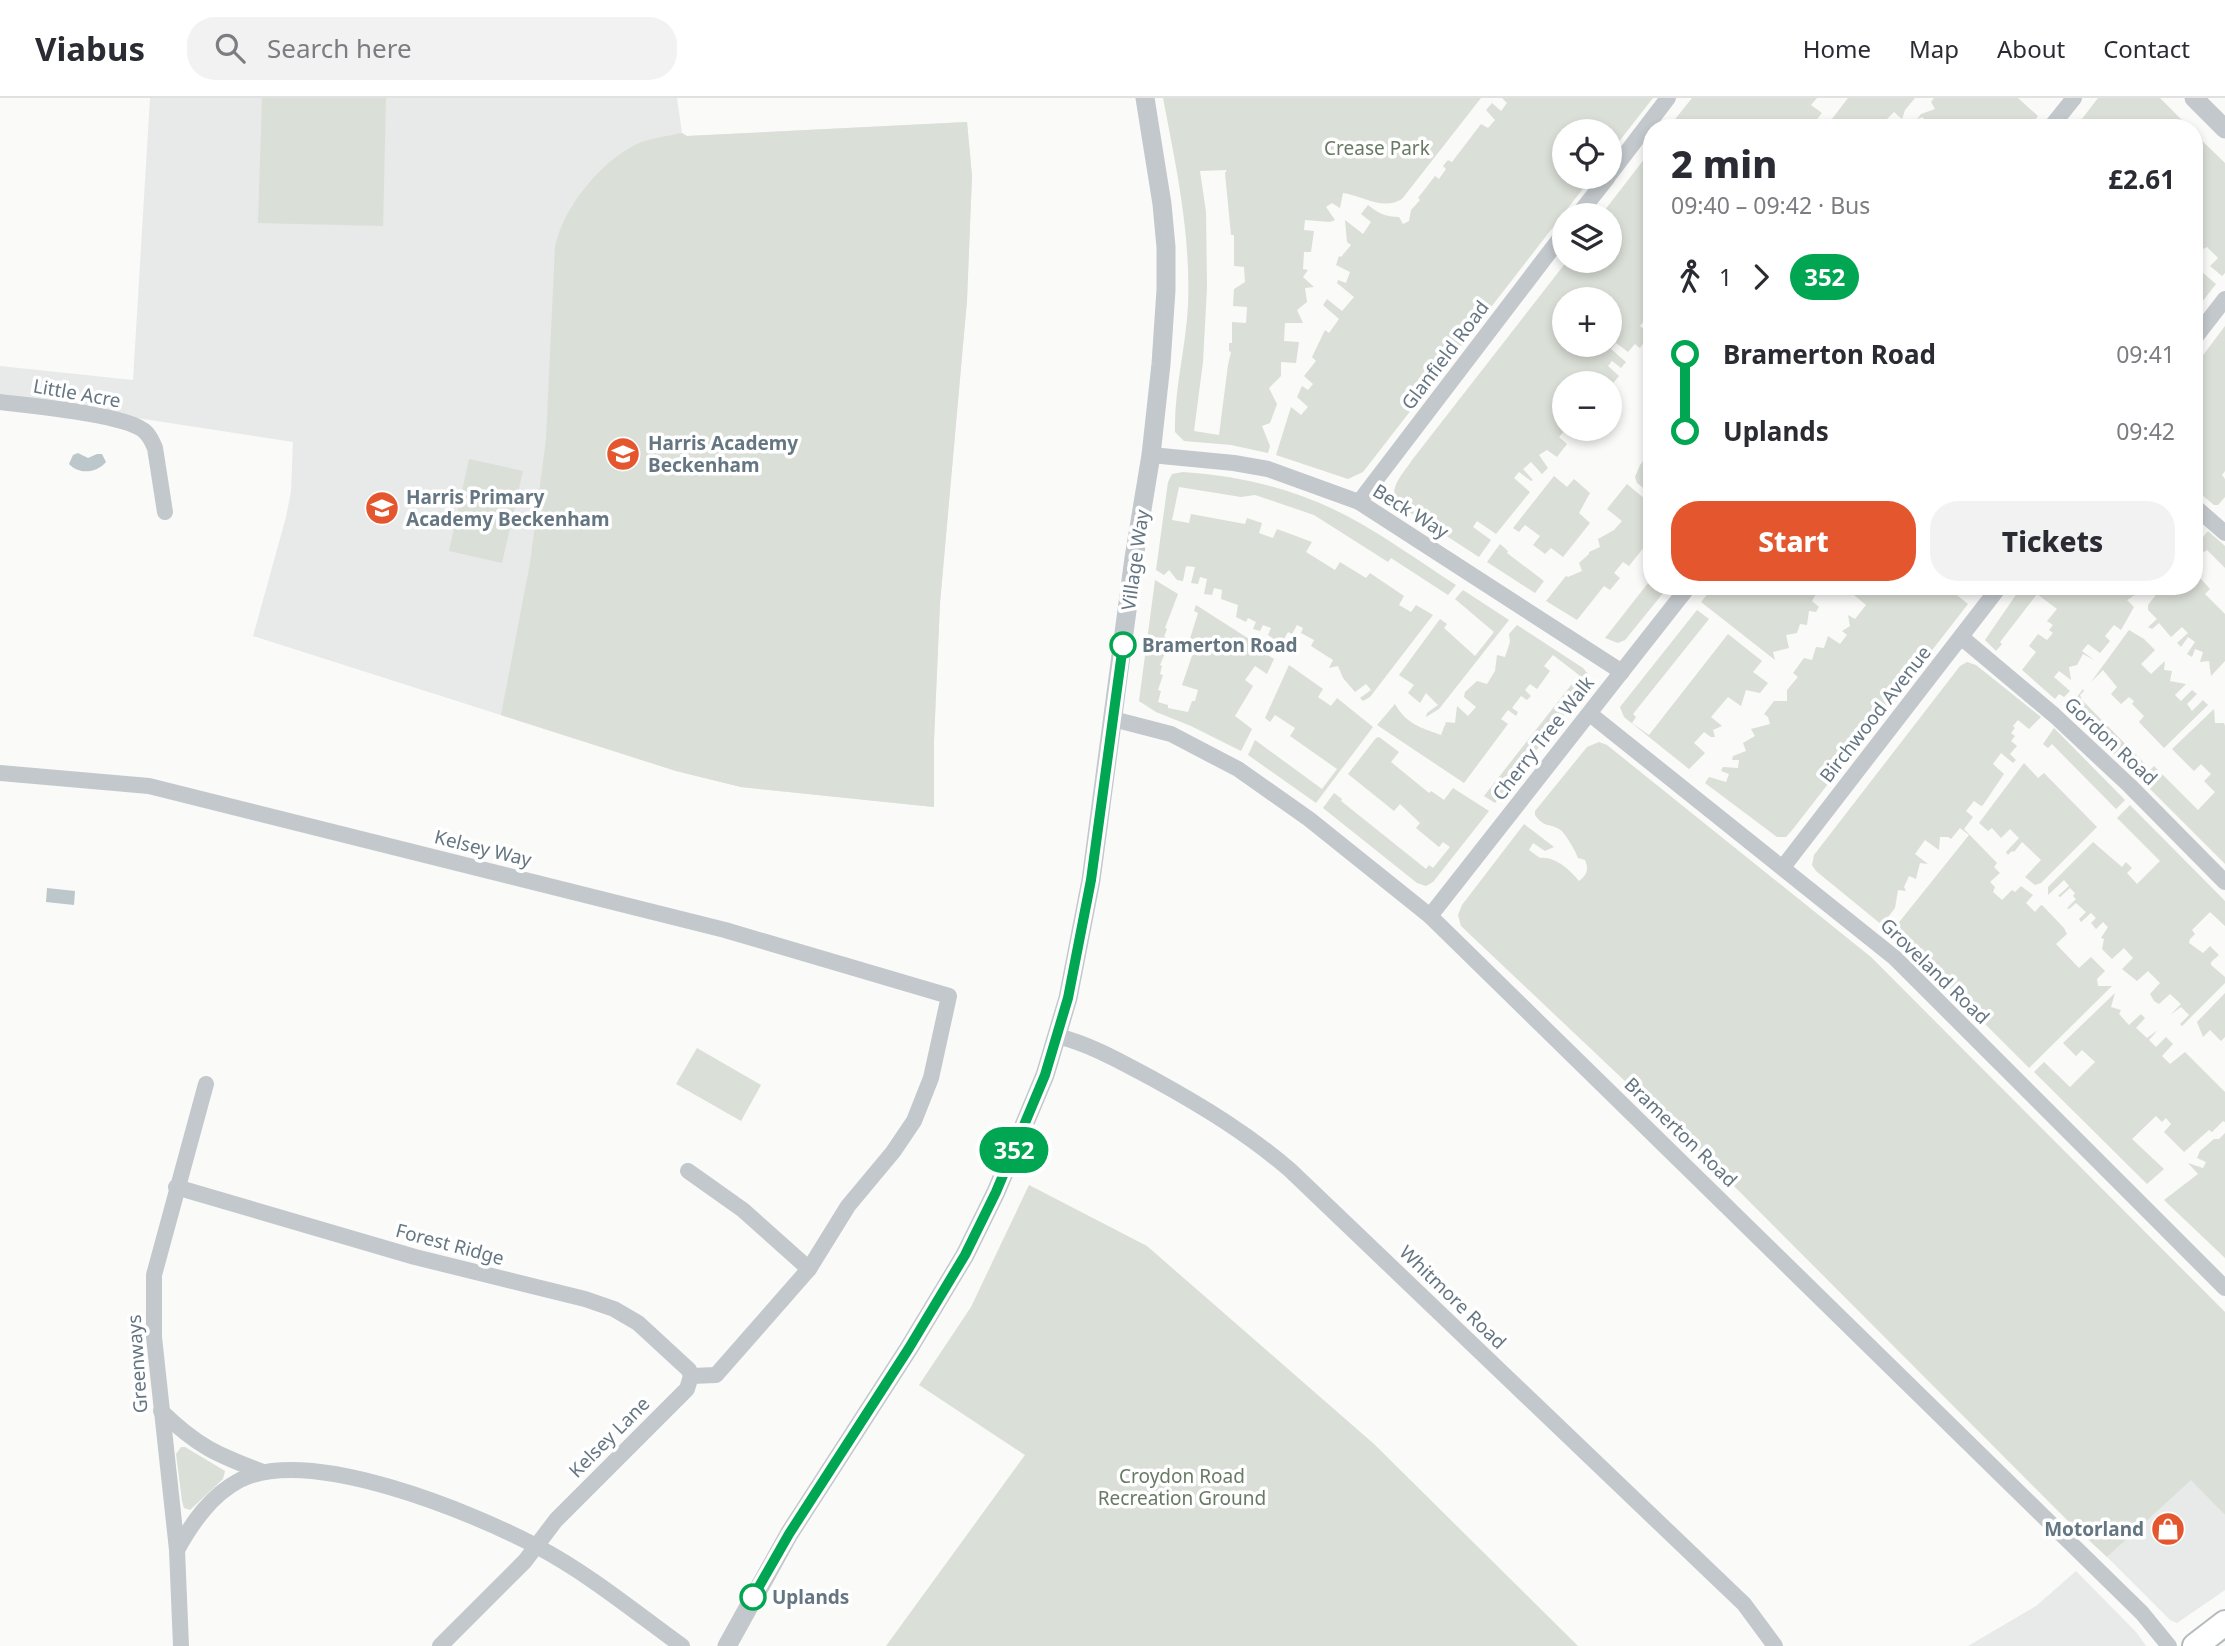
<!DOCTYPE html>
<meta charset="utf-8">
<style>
:root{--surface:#fff;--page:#f2f2f3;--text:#2b2b33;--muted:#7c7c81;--line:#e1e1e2;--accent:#e4572e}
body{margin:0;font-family:"Noto Sans",sans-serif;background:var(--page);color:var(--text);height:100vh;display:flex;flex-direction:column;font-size:26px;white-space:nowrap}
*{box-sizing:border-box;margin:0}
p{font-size:23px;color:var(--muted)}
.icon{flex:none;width:38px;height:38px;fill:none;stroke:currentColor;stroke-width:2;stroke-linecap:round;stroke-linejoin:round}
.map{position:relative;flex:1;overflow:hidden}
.side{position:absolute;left:1643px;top:21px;width:560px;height:476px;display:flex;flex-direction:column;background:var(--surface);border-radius:28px;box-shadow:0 4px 10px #0003}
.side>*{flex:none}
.badge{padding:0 14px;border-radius:23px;font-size:24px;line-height:46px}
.fabs{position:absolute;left:1552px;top:21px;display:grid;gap:14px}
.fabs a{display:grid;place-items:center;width:70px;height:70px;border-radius:50%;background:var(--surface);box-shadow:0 4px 10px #0003;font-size:35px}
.map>.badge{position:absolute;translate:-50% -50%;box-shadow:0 0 0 4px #fff}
.legs{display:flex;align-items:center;gap:10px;height:77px;padding:0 28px;font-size:23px}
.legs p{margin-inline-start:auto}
.summary{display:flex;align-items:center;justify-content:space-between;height:119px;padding:0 28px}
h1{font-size:38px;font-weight:800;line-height:52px}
.cta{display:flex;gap:14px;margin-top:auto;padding:14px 28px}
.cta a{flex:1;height:80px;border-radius:28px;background:var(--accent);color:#fff;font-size:28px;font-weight:800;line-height:80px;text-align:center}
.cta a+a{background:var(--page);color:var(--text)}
ul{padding:0 28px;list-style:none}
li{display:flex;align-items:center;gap:24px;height:77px;font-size:26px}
li i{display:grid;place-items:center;width:10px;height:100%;margin:0 9px;background:currentColor}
li i::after{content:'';width:18px;height:18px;margin:-9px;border:5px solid;border-radius:50%;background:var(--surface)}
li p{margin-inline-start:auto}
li:first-child i{background:linear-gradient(#0000 50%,currentColor 0)}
li:last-child i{background:linear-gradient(currentColor 50%,#0000 0)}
header{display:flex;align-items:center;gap:42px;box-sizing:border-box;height:98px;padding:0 35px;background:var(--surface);border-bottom:2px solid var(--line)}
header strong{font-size:33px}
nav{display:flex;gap:38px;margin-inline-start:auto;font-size:24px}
.search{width:490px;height:63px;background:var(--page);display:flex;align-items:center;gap:18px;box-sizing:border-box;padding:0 24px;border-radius:28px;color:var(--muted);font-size:26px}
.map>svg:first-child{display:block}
</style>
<header>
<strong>Viabus</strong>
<div class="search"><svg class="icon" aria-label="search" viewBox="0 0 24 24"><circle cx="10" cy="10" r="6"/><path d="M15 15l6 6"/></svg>Search here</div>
<nav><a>Home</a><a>Map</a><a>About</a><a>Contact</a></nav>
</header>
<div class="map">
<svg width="2225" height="1548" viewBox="0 0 2225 1548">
<rect width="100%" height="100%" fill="#fafaf8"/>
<!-- built -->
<g fill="#e8e9e9">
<path d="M150,0H677L682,35L687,38L967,24L972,78L967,202L940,505L934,642V709L741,689L676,673L253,538L286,419L291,393L293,344L0,299V268L133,282Z"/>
<path d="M2191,1381L2225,1417V1492L2177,1525L2170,1522L2107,1459Z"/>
<path d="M2076,1473L2137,1535L2146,1548H1968L2036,1508Z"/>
</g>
<!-- green -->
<g fill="#dadfd7" fill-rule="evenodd">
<path d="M262,0H386L383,128L258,125Z"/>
<path d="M1163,0H1481L1402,101C1383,113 1363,98 1343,95L1340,110L1332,105L1326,109L1335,122L1330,124L1305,122L1304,132L1314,133L1311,154H1304L1303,171L1308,172L1303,179L1314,189L1305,190L1307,204L1297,212L1303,225H1285L1284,243L1299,244L1296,265L1281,264V278L1269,290L1277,306L1270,325L1262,328L1270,348L1268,355L1231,347L1184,343L1175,334C1174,292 1186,249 1188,207C1191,137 1176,68 1163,0ZM1227,72L1225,75L1231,137H1234V168L1244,169L1245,184L1234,191L1233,208L1247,209L1246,225L1232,224V245H1229V253L1231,254L1228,267L1219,337L1194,333L1203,264L1207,189L1206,114L1200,73Z"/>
<path d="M1502,0H1653L1610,55V33H1564V79H1592L1363,374L1348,381L1276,357L1291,309L1301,317L1308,309L1297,299L1302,288L1308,292L1313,286L1304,278L1316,263L1312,259L1325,232L1329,235L1339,221L1323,207L1327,201L1342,213L1354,199L1337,185L1338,182L1346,185L1350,174L1336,167L1339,158L1341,159L1351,147L1347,144L1345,122L1363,136L1371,124L1361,116L1368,107C1378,115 1385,119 1399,119L1403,126L1409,123L1411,112L1420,102L1418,100L1435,78L1439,81L1446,71L1443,68L1448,62L1452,64L1481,26L1488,30L1495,22L1486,12L1492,5L1501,13L1507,5Z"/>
<path d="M1692,0H1817L1811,7L1822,15L1810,30L1805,28L1794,30L1788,25L1783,30H1668Z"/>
<path d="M1848,0H1915L1905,12L1902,21L1894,14L1887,21L1894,30H1825Z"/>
<path d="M1934,0H2018L2038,18L2029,30H1914L1925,25L1923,19L1917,21L1921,16L1935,11L1931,4Z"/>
<path d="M2098,0H2160L2190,30H2075Z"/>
<path d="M967,24L972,78L967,202L940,505L934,642V709L741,689L676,673L501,617L530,465L546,341L555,149C563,109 602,62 639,45C652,40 668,38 682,35L687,38Z"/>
<path d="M2194,35L2225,65V175L2222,178L2210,168L2218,160L2207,149L2201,152L2195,140Z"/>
<path d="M1652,51V217L1649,216L1640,228L1650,236L1640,250L1635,246L1628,254L1616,245L1611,251L1626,264L1621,270L1612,263L1608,268L1619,278L1610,289V285H1590L1587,283L1584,285H1564V313L1562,316L1566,331L1559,339L1567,346L1557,359L1547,352L1539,357L1548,370L1542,376L1531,364L1523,371L1533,382L1531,383L1519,374L1514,380L1530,394L1496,436L1477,423L1473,429L1491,442L1479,459L1400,408C1385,391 1403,377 1412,362L1567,163H1610V117H1601ZM1610,201V247H1564V201Z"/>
<path d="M2202,174L2216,186L2195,213V183Z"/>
<path d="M2225,228V373L2222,377L2225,381V399L2218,407H2214L2195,391V268Z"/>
<path d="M1652,352V397L1637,385L1635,379L1640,367Z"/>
<path d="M469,361L523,373L502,465L449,453Z"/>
<path d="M1183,374C1241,378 1296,391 1347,418C1385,438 1420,464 1456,487L1448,497L1391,460L1388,464L1314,417L1255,397L1241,399L1179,389L1172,422L1189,425L1191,416L1245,426L1247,420L1262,425L1259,435L1273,440L1277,431L1312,444L1306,454L1335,472L1340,464L1366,480L1370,475L1404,498L1399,507L1411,514L1416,507L1433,517L1370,599L1363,603L1360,600L1371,592L1366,586L1355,594L1343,580L1338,568L1329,570L1333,562L1311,548L1314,542L1301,535L1303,530L1297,527L1292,536L1288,534L1281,546L1268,537L1271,530L1263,527L1260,533L1253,531L1256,524L1248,520L1246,524L1236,519L1238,507L1221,501L1222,492L1214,490L1212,497L1204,496L1207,481L1200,479L1198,486L1191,485L1195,469L1186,468L1183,483L1177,482L1169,472L1164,477L1156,472L1168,384L1172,376Z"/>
<path d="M1554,378L1567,389L1574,381L1590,395L1579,415L1590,425L1563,459L1551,450L1545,456L1533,447L1540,438L1525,427L1519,434L1513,430Z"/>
<path d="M1627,386L1652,407V439L1629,468L1623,464L1614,475L1620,480L1610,492L1604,488L1577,522L1546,503L1566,478L1568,479L1582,473L1579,465L1589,456V454L1600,449L1598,441L1614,432L1622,423L1607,411Z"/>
<path d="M2208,433L2225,448V470L2207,452L2204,454L2199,449L2195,453V449Z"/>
<path d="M1500,446L1508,453L1507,455L1544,483L1535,495L1487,464Z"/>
<path d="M1652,480V488H1668L1664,494L1625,542L1618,545L1605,540Z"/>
<path d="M2200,480L2210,491L2205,496L2225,516V563L2211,578L2209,563L2200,564L2203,554L2195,551L2192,559L2187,556L2195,544L2188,539L2181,549L2177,545L2188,535L2182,529L2171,539L2159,525L2152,531L2148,529L2157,521L2148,512V507L2163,488H2194Z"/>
<path d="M1155,482L1178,496L1165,530L1167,531L1164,539L1171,541L1160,567L1162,568L1160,576L1163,577L1158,592L1161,593L1158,604L1168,607V610L1188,614L1192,603H1195L1198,592L1182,587L1194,552L1188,547L1198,515L1194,513L1196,507L1257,546V550L1274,561L1267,576L1255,568L1245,582L1253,588L1235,618L1252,631L1241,653L1191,628L1156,614L1139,603Z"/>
<path d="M1714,488H1817L1814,491L1816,496L1812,503L1819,509L1816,514L1809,513L1807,527L1800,526L1797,535L1786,537L1789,550L1773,554L1775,562L1701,504Z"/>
<path d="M1862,488H1946L1968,506L1793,731L1786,739H1777L1705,685L1709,679L1726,684L1729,676L1721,673L1723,669L1738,670L1739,662H1732L1733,658L1746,653L1743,645L1755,638L1751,631L1770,626L1768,619L1764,616L1774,603H1787V592L1798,579L1793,575L1804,560L1812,562L1816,549L1824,550L1828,538L1840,546L1847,537L1842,533L1850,528L1848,517L1855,521L1866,507L1854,497Z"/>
<path d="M2022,488H2135L2141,493L2127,502L2134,509L2121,532L2114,527L2105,538L2110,543L2100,555L2088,546L2082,553L2094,562L2083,556L2077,567L2069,569L2071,582L2059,573L2054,579L2070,593L2064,599L2059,596L2055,601L2022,572L2036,554L2029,548L2038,536L2047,542L2053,535L2049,532L2053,527L2047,523L2057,511L2037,496L2000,544L2002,546L1996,553L1985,542Z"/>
<path d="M1463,492L1509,522L1439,611L1426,619L1427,615L1438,607L1426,595L1420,605L1408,595L1414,587L1399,577L1440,521L1447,526L1444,530L1475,558L1494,534L1455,501Z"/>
<path d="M1697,512L1709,521L1633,616L1636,619L1632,625L1649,637L1728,536L1762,563L1753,574L1768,585L1760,595L1746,592L1741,608L1728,599L1711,619L1722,628L1713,632L1715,639H1711L1704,634L1694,645L1705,655L1689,671L1624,619L1620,609Z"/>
<path d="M1517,527L1583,570L1589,577V585L1495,705L1484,698L1579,577L1553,557L1544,568L1550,573L1537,591L1530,586L1525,592L1531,598L1527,602L1521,598L1512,610L1518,614L1516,618L1508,612L1501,621L1508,626L1464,685L1377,627L1395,606C1406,626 1422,630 1441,637L1446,624L1455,625L1457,608L1468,618L1476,609L1464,599L1465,594L1477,583L1487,586L1495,573L1497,557L1505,559L1510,544L1509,536Z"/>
<path d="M2129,532L2144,541L2155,552L2141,566L2151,576L2165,563L2164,572L2172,573L2170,583L2186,586L2175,597L2181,603L2192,592L2197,596L2187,606L2192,613L2203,602L2208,607L2164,650L2139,624L2144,618L2132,606L2134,603L2129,599L2121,606L2111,596L2117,589L2103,572L2091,584Z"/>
<path d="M1967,564L1976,567L2041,619L2029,631L2018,622L2013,628L2015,630L2011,635L2015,638L2011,643L2017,648L2010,656L2016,662L2013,665L2001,655L1993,666L2004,676L1983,707L1981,708L1974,703L1966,713L1973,719L1964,731L1997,765L1994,769L2000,775L1990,784L1995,789L1993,794L2002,802L2012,792L2015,794L2021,788L2033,797L2026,805L2035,814L2041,807L2043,808L2064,830L2067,836L2056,846L2079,870L2091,859L2105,873L2097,881L2098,888H2112L2029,970L1892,833L1969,737L1960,730L1951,741L1948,739H1940L1939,752L1925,742L1915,756L1928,766L1920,765L1916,781L1909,778L1904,789L1906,793L1898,792L1895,810L1882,827L1816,773L1812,767L1814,757L1960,568Z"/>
<path d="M1289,567L1323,591L1318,599L1331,608L1337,600L1373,629L1316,705L1248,657L1255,642L1322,691L1337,671L1290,638L1295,630L1275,617L1270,624L1265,620Z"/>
<path d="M2083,591L2084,593L2080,597L2082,602L2146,667L2136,678L2068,611Z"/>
<path d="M2214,611L2215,625H2224L2225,628V766L2141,682L2154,668L2198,712L2215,694L2204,683L2211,676L2201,666L2194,673L2172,651Z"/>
<path d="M2054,630L2125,702L2116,711L2052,646L2048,650L2043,646Z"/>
<path d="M1379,639L1399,654L1391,664L1429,695L1431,693L1444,702L1453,690L1489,713L1433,784L1426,788L1417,785L1323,710L1334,695L1342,701L1341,703L1426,771L1429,767L1433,770L1450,749L1443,744L1439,749L1416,730L1420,725L1400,706L1394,713L1348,676L1376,640Z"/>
<path d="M1599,644L1607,647L1871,859L2225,1214V1417L2191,1382L2107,1459L2070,1425L1702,1056L1461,828L1458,817L1462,807L1524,726L1554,749L1545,753L1533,745L1529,752L1540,760C1555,758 1570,772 1579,783C1587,777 1589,772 1585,762L1578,760C1576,754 1565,734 1559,731C1549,725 1544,730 1535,717V713L1587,649Z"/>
<path d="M2024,665L2038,680L2044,675L2097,729L2041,785L2035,787L2025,779L2041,762L2022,744L2014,754L2012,753L2008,757L2006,754L2019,740L2010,731L2001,740L1992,730L1988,733L1979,725Z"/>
<path d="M2130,707L2225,803V828L2210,814L2192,832L2195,836L2190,841L2189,845L2203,855L2210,848L2219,857L2211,864V867L2225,879V885L2182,928L2180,926L2189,917L2181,909L2170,917L2181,906L2170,896L2159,906L2154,903L2150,896L2160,885L2148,873L2137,883L2122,871L2133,860L2124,850L2112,861L2102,851L2104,841L2101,840L2108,829L2103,824L2096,831L2091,825L2096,820L2091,815L2081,824L2079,821L2086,814L2076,805L2069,811L2067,810L2076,801L2073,798L2075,795L2070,790L2060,799L2058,798L2069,788L2064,782L2048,797V789L2093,744L2122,769L2126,764L2132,770L2127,775L2137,786L2160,763L2117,720Z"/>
<path d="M2115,895L2111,909L2121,912L2119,916L2129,927L2141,916L2145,920L2136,930L2147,940L2158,932L2149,942L2156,949L2166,939L2173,946L2162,958L2170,966L2185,954L2225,994V1024L2223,1023L2212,1034L2209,1032L2184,1054L2164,1034L2171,1026L2166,1020L2162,1024L2156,1018L2132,1041L2164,1071L2147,1086L2034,974L2044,964L2070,989L2095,964L2082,952L2076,958L2063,945Z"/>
<path d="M2225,895V939L2221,943L2210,932L2203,939L2197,924Z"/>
<path d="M697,950L761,987L741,1023L676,986Z"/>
<path d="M2225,1035V1160L2164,1102L2198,1076L2188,1065L2203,1070L2206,1064L2197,1060L2200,1053L2214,1041H2219Z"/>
<path d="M1029,1087L1147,1148L1374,1346L1578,1548H886L1025,1357L919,1287L971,1209Z"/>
<path d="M181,1349H185L225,1373L223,1381L190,1412L184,1410L182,1403L176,1356Z"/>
</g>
<!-- water -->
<g fill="#bbc7cb">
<path d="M78,355L88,360L97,356H102L106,364C97,375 79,377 69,366L73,357Z"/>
<path d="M47,790L75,793L74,807L46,804Z"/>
</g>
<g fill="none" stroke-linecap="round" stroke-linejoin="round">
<!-- primary casing -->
<g stroke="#b5babe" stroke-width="28">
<path id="primary" d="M2195,1548L2225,1525"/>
</g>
<!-- minor -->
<g stroke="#c3c8cc" stroke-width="16">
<path d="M2050,30L2074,0"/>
<path d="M1610,76L1668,0"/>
<path d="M1578,117L1608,79"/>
<path d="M2194,241L2225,201"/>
<path d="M0,304C30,308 122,316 143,332C149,336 152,343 155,350L165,414"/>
<path d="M1151,357L1234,365L1268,371L1359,404L1622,574"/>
<path d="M1359,404L1564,135"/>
<path d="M2194,408L2225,435"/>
<path d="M1961,539L2054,617L2130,688L2225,784"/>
<path d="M1590,616L1895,860L2225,1190"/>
<path d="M1113,621L1171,636L1238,671L1309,721L1430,818L2142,1515L2169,1548"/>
<path d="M0,675L149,688L725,832L949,898L931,980L914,1023L893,1054L848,1108L809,1171L716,1277L691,1278"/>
<path d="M1783,769L2000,488"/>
<path d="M1430,818L1689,488"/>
<path d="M1057,938C1093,947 1123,965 1155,982C1204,1009 1248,1036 1290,1072L1744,1506L1775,1548"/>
<path d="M688,1073L743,1112L809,1171"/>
<path d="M176,1089L415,1159L585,1201L614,1211L638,1225L689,1272L691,1278"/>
<path d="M161,1313C197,1348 217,1357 263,1374"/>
<path d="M177,1452C192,1425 211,1397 240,1382C310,1347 472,1414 538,1449C589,1476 635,1514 682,1548"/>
<path d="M181,1548L177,1452L154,1239V1177L206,986"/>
<path d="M440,1548L525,1463L556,1422L687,1291L691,1278"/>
</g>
<!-- tertiary -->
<g stroke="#c3c8cc" stroke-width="19">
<path d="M2194,0L2225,31"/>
<path d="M727,1548L789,1436L909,1250L965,1157L996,1094L1045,977L1068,900L1091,782L1134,460L1151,357L1161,266L1166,192V149L1162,106L1145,0"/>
</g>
<!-- primary -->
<use href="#primary" stroke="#fff" stroke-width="24"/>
</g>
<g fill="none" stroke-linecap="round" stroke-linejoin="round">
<!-- line-1 casing -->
<g stroke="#fff" stroke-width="16">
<path id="line-1" d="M753,1499L789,1436L909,1250L965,1157L996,1094L1045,977L1068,900L1091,782L1123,547"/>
</g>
<!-- line-1 -->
<use href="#line-1" stroke="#00a651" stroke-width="10"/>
</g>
<!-- icons -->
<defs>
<g id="school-disc" transform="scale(1.75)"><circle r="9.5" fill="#e4572e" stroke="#fff"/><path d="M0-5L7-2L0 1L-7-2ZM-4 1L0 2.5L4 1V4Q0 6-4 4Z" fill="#fff"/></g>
<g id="shop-disc" transform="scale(1.75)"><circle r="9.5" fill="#e4572e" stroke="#fff"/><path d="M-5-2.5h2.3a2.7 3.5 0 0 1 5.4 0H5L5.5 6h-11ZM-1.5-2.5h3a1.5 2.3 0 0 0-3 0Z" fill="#fff"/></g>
</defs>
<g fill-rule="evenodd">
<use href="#school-disc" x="623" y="356"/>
<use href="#school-disc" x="382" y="410"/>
<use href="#shop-disc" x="2168" y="1431"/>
</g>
<!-- markers -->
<g fill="#fff" stroke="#00a651" stroke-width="3.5">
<circle cx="1123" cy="547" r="12"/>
<circle cx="753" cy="1499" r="12"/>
</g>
<g text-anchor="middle" stroke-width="7" stroke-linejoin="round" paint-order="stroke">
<!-- park labels -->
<g font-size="19" fill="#687a64" stroke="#fff">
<text x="1377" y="57">Crease Park</text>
<text x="1182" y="1385">Croydon Road<tspan x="1182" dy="22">Recreation Ground</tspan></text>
</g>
<!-- street labels -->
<g font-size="19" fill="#657683" stroke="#fff">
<text transform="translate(1445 257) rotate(-53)" y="7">Glanfield Road</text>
<text transform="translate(77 295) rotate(10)" y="7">Little Acre</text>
<text transform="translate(1411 413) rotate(32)" y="7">Beck Way</text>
<text transform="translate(1135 462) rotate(-82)" y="7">Village Way</text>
<text transform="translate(1875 616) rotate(-52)" y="7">Birchwood Avenue</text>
<text transform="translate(1543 640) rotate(-52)" y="7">Cherry Tree Walk</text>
<text transform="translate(2111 643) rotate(43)" y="7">Gordon Road</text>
<text transform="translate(483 750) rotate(14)" y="7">Kelsey Way</text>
<text transform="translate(1935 873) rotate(44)" y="7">Groveland Road</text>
<text transform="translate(1681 1034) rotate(44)" y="7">Bramerton Road</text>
<text transform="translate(450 1146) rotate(15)" y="7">Forest Ridge</text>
<text transform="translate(1453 1199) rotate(44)" y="7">Whitmore Road</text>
<text transform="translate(137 1266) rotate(-94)" y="7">Greenways</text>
<text transform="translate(609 1339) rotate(-45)" y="7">Kelsey Lane</text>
</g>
<!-- poi labels -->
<g font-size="19" font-weight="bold" fill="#657683" stroke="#fff" text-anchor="start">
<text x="648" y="352">Harris Academy<tspan x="648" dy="22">Beckenham</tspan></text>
<text x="406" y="406">Harris Primary<tspan x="406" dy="22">Academy Beckenham</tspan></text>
<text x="2144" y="1438" text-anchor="end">Motorland</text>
</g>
<!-- stop labels -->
<g font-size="19" font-weight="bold" fill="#657683" stroke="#fff" text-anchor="start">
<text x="1142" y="554">Bramerton Road</text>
<text x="772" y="1506">Uplands</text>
</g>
</g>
</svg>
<div class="fabs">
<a><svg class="icon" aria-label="locate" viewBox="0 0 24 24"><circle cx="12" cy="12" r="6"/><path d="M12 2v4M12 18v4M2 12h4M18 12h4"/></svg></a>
<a><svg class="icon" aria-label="layers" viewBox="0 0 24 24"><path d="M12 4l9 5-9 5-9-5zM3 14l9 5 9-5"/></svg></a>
<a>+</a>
<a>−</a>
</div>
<b class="badge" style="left:1014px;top:1052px;background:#00a651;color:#fff">352</b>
<section class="side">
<div class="summary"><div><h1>2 min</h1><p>09:40 – 09:42 · Bus</p></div><b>£2.61</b></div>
<div class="legs"><svg class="icon" aria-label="walk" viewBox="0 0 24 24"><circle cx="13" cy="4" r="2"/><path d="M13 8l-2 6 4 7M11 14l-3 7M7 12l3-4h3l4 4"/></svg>1<svg class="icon" aria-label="forward" viewBox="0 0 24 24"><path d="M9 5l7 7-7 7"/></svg><b class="badge" style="background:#00a651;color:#fff">352</b></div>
<ul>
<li><i style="color:#00a651"></i><b>Bramerton Road</b><p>09:41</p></li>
<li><i style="color:#00a651"></i><b>Uplands</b><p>09:42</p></li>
</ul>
<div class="cta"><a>Start</a><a>Tickets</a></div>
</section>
</div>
